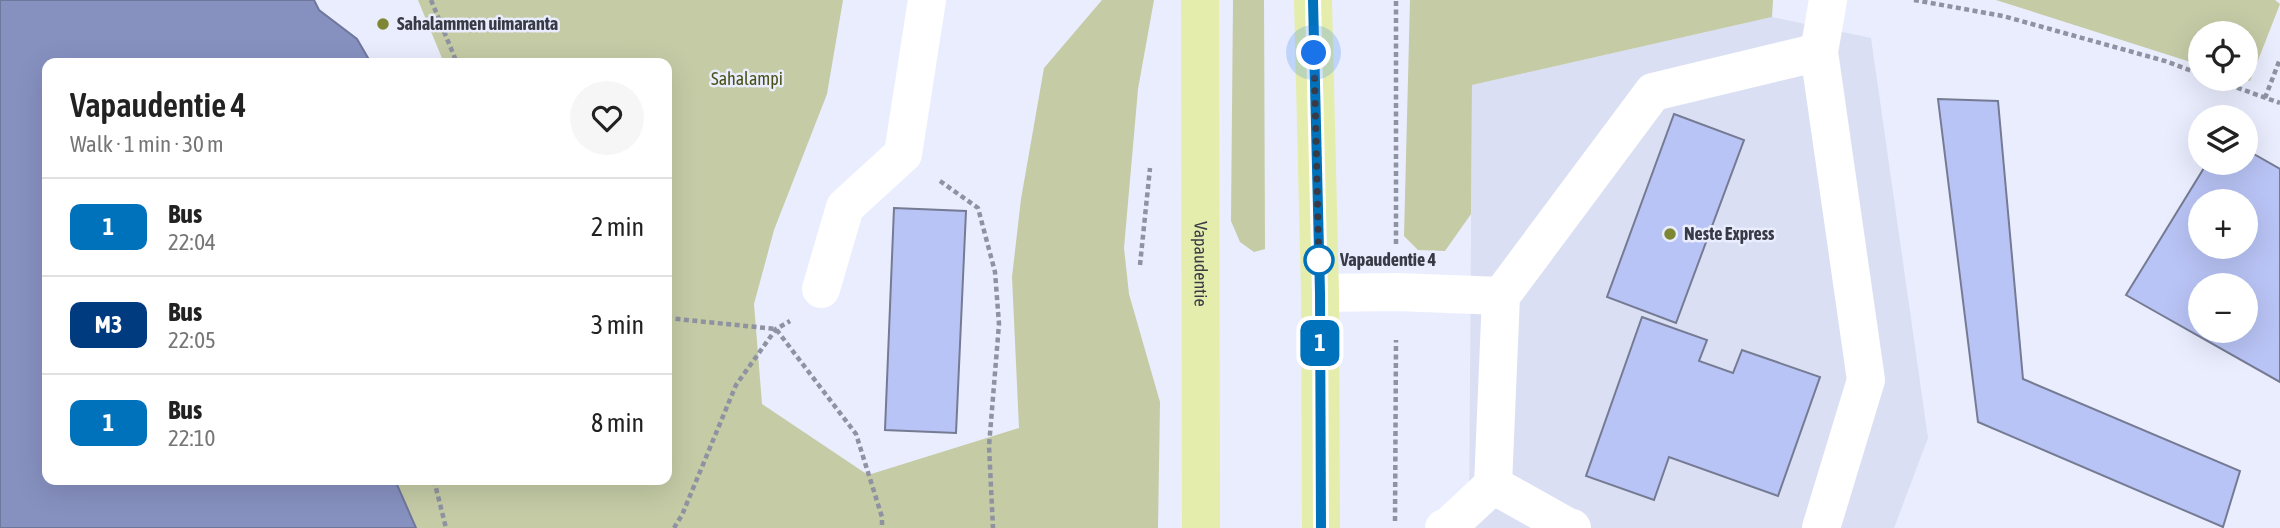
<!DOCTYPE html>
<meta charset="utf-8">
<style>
:root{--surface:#fff;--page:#f6f6f6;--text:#222;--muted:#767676;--line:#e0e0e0}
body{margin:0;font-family:"Asap Condensed",sans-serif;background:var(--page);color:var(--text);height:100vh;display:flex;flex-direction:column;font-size:26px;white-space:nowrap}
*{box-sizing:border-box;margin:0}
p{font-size:23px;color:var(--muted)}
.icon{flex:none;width:38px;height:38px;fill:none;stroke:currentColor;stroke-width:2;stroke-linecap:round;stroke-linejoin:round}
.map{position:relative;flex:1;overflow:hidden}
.details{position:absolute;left:42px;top:58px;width:630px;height:427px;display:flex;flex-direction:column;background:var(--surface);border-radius:14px;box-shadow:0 7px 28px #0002}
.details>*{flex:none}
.badge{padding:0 14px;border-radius:10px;font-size:24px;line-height:46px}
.tools{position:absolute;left:2188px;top:21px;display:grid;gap:14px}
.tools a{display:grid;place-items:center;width:70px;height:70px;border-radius:50%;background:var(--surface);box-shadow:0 7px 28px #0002;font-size:35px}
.you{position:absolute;width:35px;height:35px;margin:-18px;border:5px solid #fff;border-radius:50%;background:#1a73e8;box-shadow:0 0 0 10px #1a73e833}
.map>.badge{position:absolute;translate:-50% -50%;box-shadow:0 0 0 4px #fff}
.round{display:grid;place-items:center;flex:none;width:74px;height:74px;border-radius:37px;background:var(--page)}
.summary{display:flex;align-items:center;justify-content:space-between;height:119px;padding:0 28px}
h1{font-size:33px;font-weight:600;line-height:52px}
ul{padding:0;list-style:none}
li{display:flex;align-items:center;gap:21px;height:98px;padding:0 28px;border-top:2px solid var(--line)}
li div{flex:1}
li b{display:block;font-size:26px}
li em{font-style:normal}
li .badge{min-width:77px;font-weight:700;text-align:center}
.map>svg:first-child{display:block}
</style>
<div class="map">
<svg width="2280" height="528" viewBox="0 0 2280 528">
<rect width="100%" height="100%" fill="#e9edfe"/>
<!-- built -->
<path fill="#dadff4" d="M1772,17L1871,38L1928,438L1894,528H1469L1472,85Z"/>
<!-- green -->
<g fill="#c4cba5">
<path d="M418,0H843L827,94L774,230L754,304L762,404L868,475L1019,428L1012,277L1021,199L1044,68L1102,0H1154L1138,89L1124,248L1129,294L1160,402L1158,528H416L395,480H667V63H444Z"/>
<path d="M1233,0H1264L1265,249L1254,252L1240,242L1231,221Z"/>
<path d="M1410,0H1773L1772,17L1472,85L1471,214L1445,251L1418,250L1404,236Z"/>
<path d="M1996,0H2275L2280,4L2250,81L2243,79H2245V33H2200V65Z"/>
</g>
<!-- water -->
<path fill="#8791c0" stroke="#6f779b" stroke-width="2" d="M0,0H314L319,10L357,39L371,63H47V480H395L416,528H0Z"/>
<!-- building -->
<g fill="#b9c4f6" stroke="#757b93" stroke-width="2" fill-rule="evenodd">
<path d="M1938,99L1998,101L2023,379L2240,471L2223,527L1978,422Z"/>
<path d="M1674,114L1744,140L1676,323L1607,297Z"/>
<path d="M2245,149L2280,169V382L2126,295L2207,163H2245ZM2200,201H2245V247H2200ZM2200,285H2245V331H2200Z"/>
<path d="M894,208L966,211L956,433L885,430Z"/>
<path d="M1642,317L1707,340L1699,361L1733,373L1742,350L1820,377L1778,496L1669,457L1654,500L1586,476Z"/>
</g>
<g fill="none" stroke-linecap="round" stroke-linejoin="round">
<!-- path -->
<g stroke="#8f92a0" stroke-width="4.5" stroke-dasharray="5 3.5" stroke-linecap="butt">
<path d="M431,0L457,63"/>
<path d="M1914,0L2003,16L2165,61L2200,74"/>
<path d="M2213,79L2280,103"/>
<path d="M2265,98L2280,59"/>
<path d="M940,181L978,208L995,272L999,324L989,446L993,528"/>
<path d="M1396,244V0"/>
<path d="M1140,265L1150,168"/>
<path d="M667,318L776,329L856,434L882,517V528"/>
<path d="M434,480L446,528"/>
<path d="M1395,521L1396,340"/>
<path d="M674,528L682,515L736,385L776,329L790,321"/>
</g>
<!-- minor -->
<g stroke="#fff" stroke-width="38">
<path d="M821,289L845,207L903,154L927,0"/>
<path d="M1320,293L1396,292L1501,296"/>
<path d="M1444,528L1448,527L1493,485"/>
<path d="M1572,528L1568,527L1493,485L1501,296L1653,92L1819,52"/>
<path d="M1821,528L1866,380L1819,52L1828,0"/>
</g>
<!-- major -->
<g stroke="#e5edad" stroke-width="38">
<path id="s1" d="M1200,0L1201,528"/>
<path d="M1313,0L1320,293L1321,528"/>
</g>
</g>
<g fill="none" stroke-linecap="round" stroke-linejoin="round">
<!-- line casing -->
<g stroke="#fff" stroke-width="16">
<path id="line" d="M1313,0L1320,293L1321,528"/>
</g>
<!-- line -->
<use href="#line" stroke="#0072bc" stroke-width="10"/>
<!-- walk -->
<path stroke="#383b45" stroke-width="7" stroke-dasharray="0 12.6" d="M1314,53L1319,266V260"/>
</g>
<!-- markers -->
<g fill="#7e8734" stroke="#e9edfe" stroke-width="2.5">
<circle cx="383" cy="24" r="7"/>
<circle cx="1670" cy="234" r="7"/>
</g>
<circle fill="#fff" stroke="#0072bc" stroke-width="3.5" cx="1319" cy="260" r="14"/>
<g text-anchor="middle" stroke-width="5" stroke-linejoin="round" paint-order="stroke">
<!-- poi labels -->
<g font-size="18" font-weight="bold" fill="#383b45" stroke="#e9edfe" text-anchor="start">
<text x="397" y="30">Sahalammen uimaranta</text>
<text x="1684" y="240">Neste Express</text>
</g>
<!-- park labels -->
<g font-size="18" fill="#495014" stroke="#e9edfe">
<text x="747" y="85">Sahalampi</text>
</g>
<!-- stop labels -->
<g font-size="18" font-weight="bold" fill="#383b45" stroke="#e9edfe" text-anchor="start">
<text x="1340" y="266">Vapaudentie 4</text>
</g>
<!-- street labels -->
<g font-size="18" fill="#383b45" stroke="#e9edfe">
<text dy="6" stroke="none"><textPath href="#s1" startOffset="264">Vapaudentie</textPath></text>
</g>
</g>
</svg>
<div class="tools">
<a><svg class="icon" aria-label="locate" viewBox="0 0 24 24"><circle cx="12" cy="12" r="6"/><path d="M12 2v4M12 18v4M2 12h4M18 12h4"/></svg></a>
<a><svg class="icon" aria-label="layers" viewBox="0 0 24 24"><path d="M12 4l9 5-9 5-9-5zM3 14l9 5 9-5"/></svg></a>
<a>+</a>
<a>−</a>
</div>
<div class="you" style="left:1314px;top:53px"></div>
<b class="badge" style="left:1320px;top:343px;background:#0072bc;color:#fff">1</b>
<section class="details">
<div class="summary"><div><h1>Vapaudentie 4</h1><p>Walk · 1 min · 30 m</p></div><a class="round"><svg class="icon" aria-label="heart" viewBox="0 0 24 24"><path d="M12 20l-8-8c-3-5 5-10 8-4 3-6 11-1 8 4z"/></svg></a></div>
<ul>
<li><span class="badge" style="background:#0072bc;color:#fff">1</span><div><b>Bus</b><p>22:04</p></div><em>2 min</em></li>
<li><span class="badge" style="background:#003b80;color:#fff">M3</span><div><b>Bus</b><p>22:05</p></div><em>3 min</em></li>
<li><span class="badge" style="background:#0072bc;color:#fff">1</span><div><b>Bus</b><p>22:10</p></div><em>8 min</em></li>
</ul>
</section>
</div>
